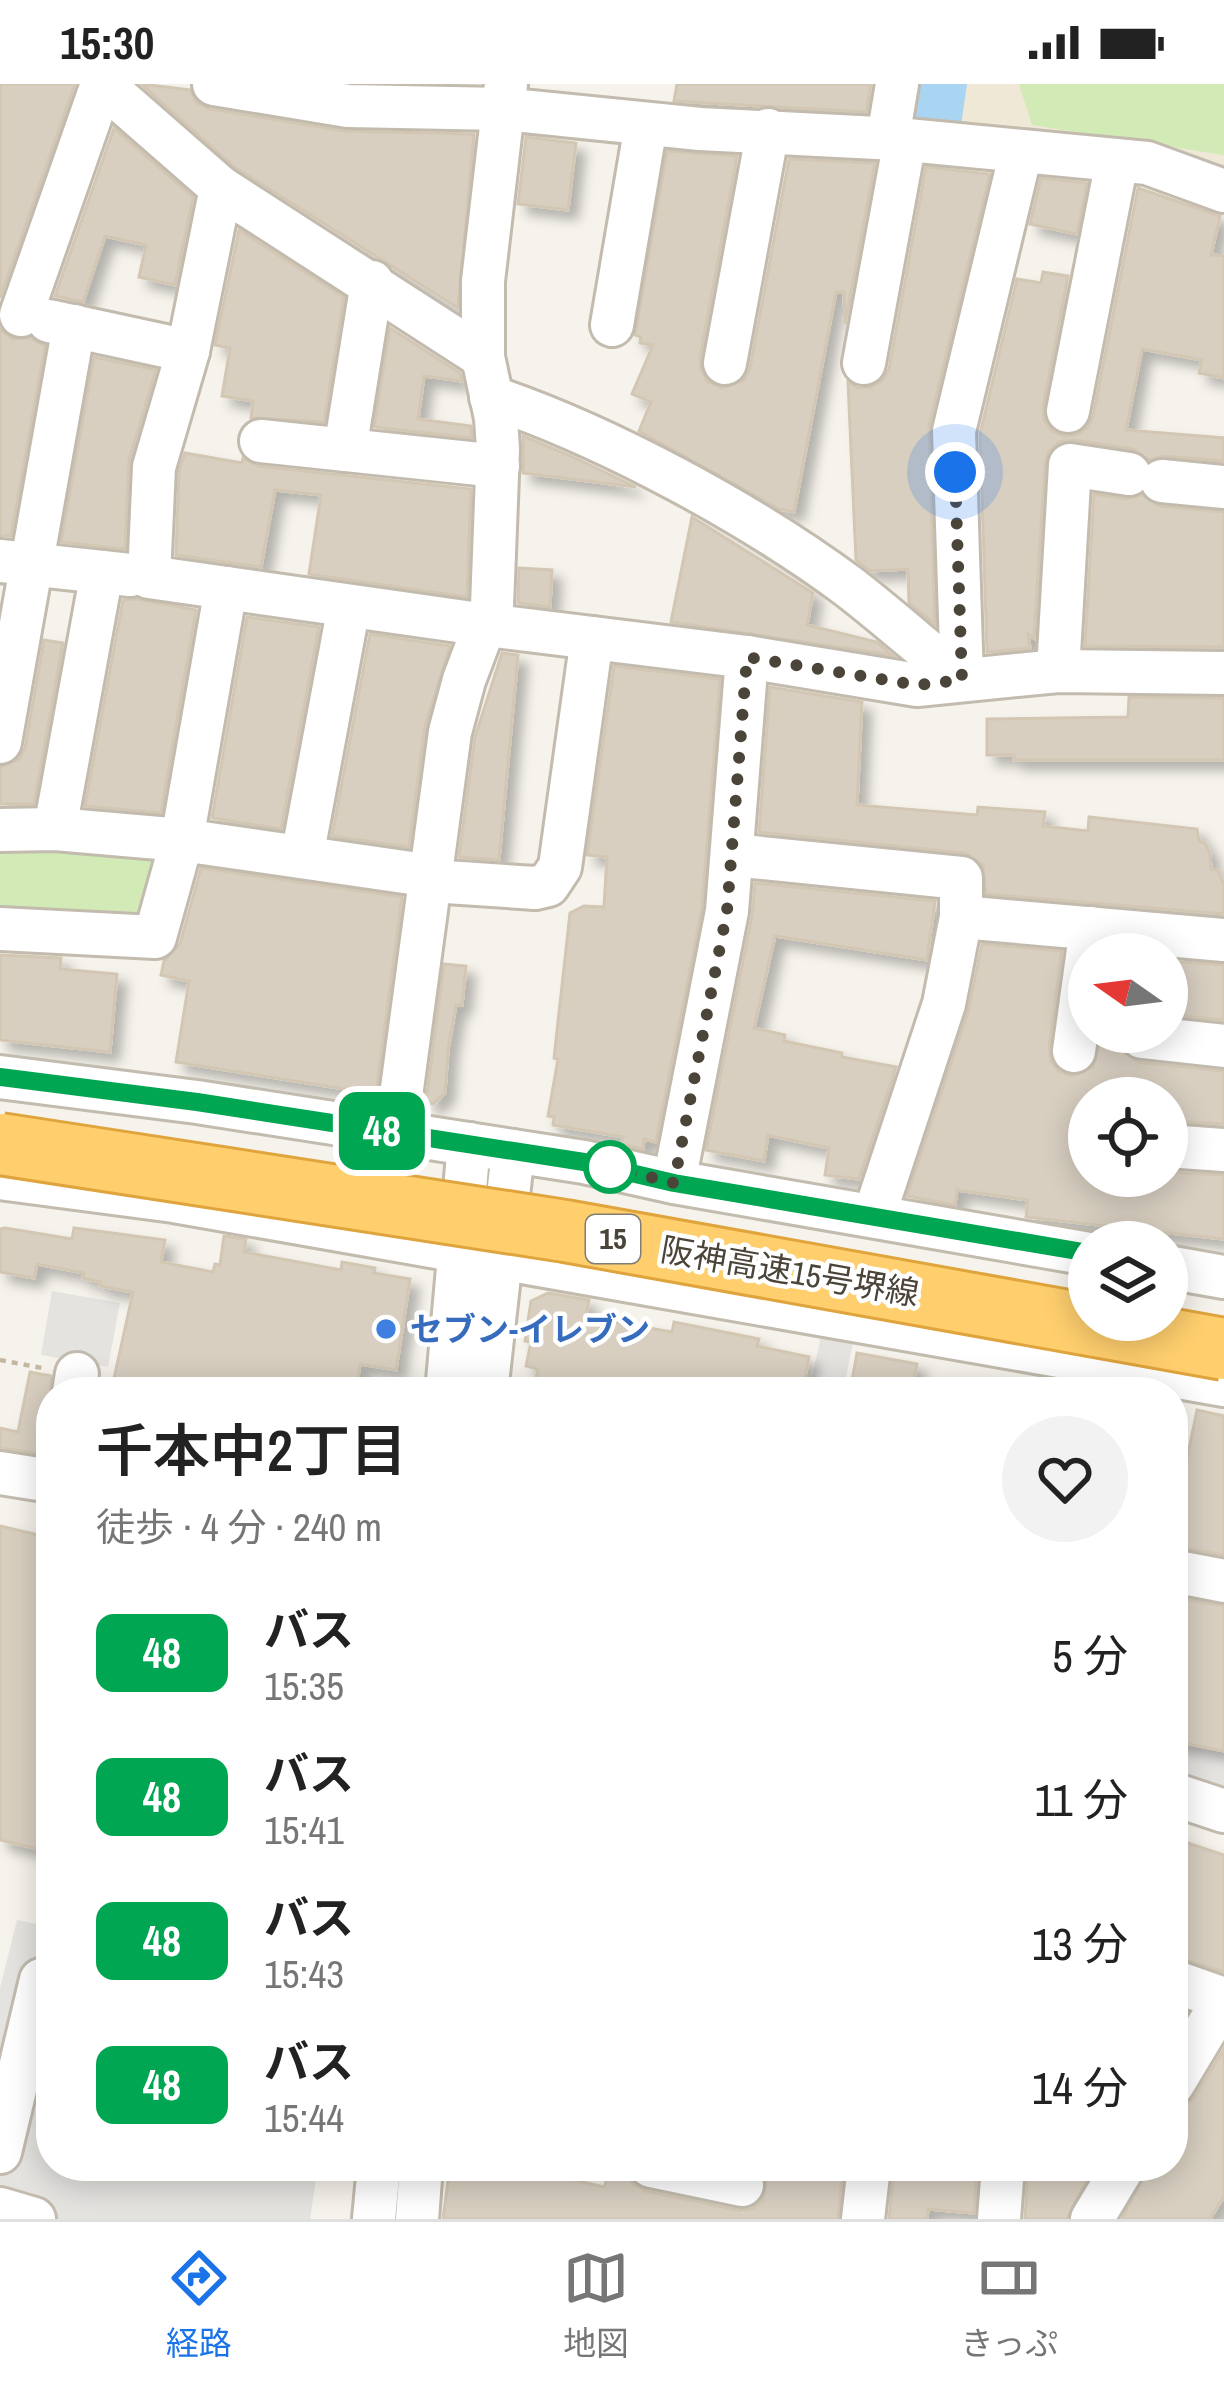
<!DOCTYPE html>
<html lang="ja">
<meta charset="utf-8">
<style>
:root{--surface:#fff;--page:#f2f2f2;--text:#222;--muted:#767676;--line:#e0e0e0;--accent:#1a73e8}
body{margin:0;font-family:"Archivo Narrow","Noto Sans JP",sans-serif;background:var(--page);color:var(--text);height:100vh;display:flex;flex-direction:column;font-size:45px;white-space:nowrap}
*{box-sizing:border-box;margin:0}
p{font-size:39px;color:var(--muted)}
.icon{flex:none;width:66px;height:66px;fill:none;stroke:currentColor;stroke-width:2;stroke-linecap:round;stroke-linejoin:round}
.map{position:relative;flex:1;overflow:hidden}
.side{position:absolute;left:36px;top:1293px;width:1152px;height:804px;display:flex;flex-direction:column;background:var(--surface);border-radius:48px;box-shadow:0 6px 30px #0003}
.side>*{flex:none}
.badge{padding:0 24px;border-radius:18px;font-size:42px;line-height:78px}
.needle{width:78px;rotate:284deg}
.buttons{position:absolute;left:1068px;top:849px;display:grid;gap:24px}
.buttons a{display:grid;place-items:center;width:120px;height:120px;border-radius:50%;background:var(--surface);box-shadow:0 6px 30px #0003;font-size:60px}
.you{position:absolute;width:60px;height:60px;margin:-30px;border:9px solid #fff;border-radius:50%;background:#1a73e8;box-shadow:0 0 0 18px #1a73e833}
.map>.badge{position:absolute;translate:-50% -50%;box-shadow:0 0 0 6px #fff}
.round{display:grid;place-items:center;flex:none;width:126px;height:126px;border-radius:63px;background:var(--page)}
.head{display:flex;align-items:center;justify-content:space-between;height:204px;padding:0 60px}
h1{font-size:57px;font-weight:600;line-height:90px}
ul{padding:0;list-style:none}
li{display:flex;align-items:center;gap:36px;height:144px;padding:0 60px}
li div{flex:1}
li b{display:block;font-size:45px}
li em{font-style:normal}
li .badge{min-width:132px;font-weight:700;text-align:center}
.status{display:flex;justify-content:space-between;align-items:center;height:84px;padding:0 60px;background:var(--surface);direction:ltr}
.status svg{height:33px;fill:currentColor}
.tabs{display:flex;justify-content:space-around;align-items:center;height:168px;border-top:3px solid var(--line);background:var(--surface);font-size:33px;color:var(--muted)}
.tabs a{display:grid;justify-items:center;gap:6px}
.tabs .active{color:var(--accent)}
.map>svg:first-child{display:block}
</style>
<div class="status"><b>15:30</b><svg viewBox="0 0 49 12"><path d="M0 12V9h3v3zM5 12V6h3v6zM10 12V3h3v9zM15 12V0h3v12zM26 1h20v11H26zM47 4h2v5h-2z"/></svg></div>
<div class="map">
<svg width="1224" height="2135" viewBox="0 0 1224 2135">
<defs>
<filter id="shadow"><feDropShadow dx="9" dy="9" stdDeviation="6" flood-color="#0004"/></filter>
</defs>
<rect width="100%" height="100%" fill="#f6f3ec"/>
<!-- education -->
<path fill="#efe8d6" d="M909,0H1224V95L903,48Z"/>
<!-- green -->
<g fill="#d2eab5">
<path d="M1019,0H1224V71L1032,41Z"/>
<path d="M0,757L168,765L150,840L0,832Z"/>
</g>
<!-- parking -->
<g fill="#e5e3e0">
<path d="M52,1207L120,1219L108,1283L41,1271Z"/>
<path d="M821,1252L853,1259L843,1308H809Z"/>
<path d="M1173,1499L1224,1509V1710L1173,1697Z"/>
<path d="M17,1836L51,1843V2082H318L310,2135H0V1904Z"/>
</g>
<!-- water -->
<path fill="#a9d4f2" d="M919,0H967L961,41L914,34Z"/>
<!-- building -->
<g fill="#d8cfc1" stroke="#d3c7b4" stroke-width="3" filter="url(#shadow)">
<path d="M0,0H75L0,214Z"/>
<path d="M141,0L190,6L197,19L210,25L344,47L474,50L458,224L236,84Z"/>
<path d="M677,0H871L866,28L674,17Z"/>
<path d="M114,44L193,113L175,201L139,193L146,161L105,152L83,218L55,212Z"/>
<path d="M526,53L576,59L568,126L518,120Z"/>
<path d="M667,67L737,72L700,274L701,286L708,298L722,304L744,296L750,284L789,75L875,79L845,240L844,208H836L794,428L779,425L639,347L651,318L632,310L653,261L640,259L641,253L635,251Z"/>
<path d="M926,83L990,90L929,342L935,540L909,519L908,485L870,487L856,476L848,298L858,304L871,303L883,296L889,285Z"/>
<path d="M1041,94L1087,99L1077,150L1030,140Z"/>
<path d="M1138,104L1220,132L1211,171L1224,172V294L1199,289L1202,276L1142,265L1126,346L1224,354V377L1164,372L1149,376L1133,365L1074,356L1059,358L1049,367L1045,380L1034,554L1028,550L1030,564L987,568L980,350L1017,195L1041,199L1043,188L1068,192L1043,323L1044,336L1052,347L1064,352L1077,351L1088,343L1093,332Z"/>
<path d="M239,146L344,213L324,338L251,334L253,317L222,312L230,264L215,261Z"/>
<path d="M390,244L460,289L462,297L424,292L418,335L471,342L472,354L374,343Z"/>
<path d="M0,245L12,255L30,254L45,262L11,452H0Z"/>
<path d="M94,273L156,286L129,376L125,465L61,458Z"/>
<path d="M523,352L571,372L636,403L523,389Z"/>
<path d="M185,369L242,379L243,374L258,382L471,405L467,513L309,490L321,411L275,406L261,483L176,471L179,387Z"/>
<path d="M1094,410L1126,415L1142,411L1160,422L1224,428V563L1085,562Z"/>
<path d="M692,433L813,509L807,541L877,558L892,571L671,538Z"/>
<path d="M519,484L552,486L550,523L518,519Z"/>
<path d="M137,515L196,526L161,729L85,722L123,516Z"/>
<path d="M247,533L319,543L281,745L212,734Z"/>
<path d="M370,550L450,562L425,642L409,763L332,752Z"/>
<path d="M44,556L63,559L34,720H0V683L19,675L25,664Z"/>
<path d="M502,569L518,571L499,776L459,773L475,653Z"/>
<path d="M614,582L720,595L702,824L656,1058L644,1055L643,1065L622,1060L623,1053L553,1041L554,1033L548,1032L558,975L554,974L570,829L584,822L604,823L607,773L587,771Z"/>
<path d="M770,603L862,618L857,721L977,731L978,723L1045,728L1043,742L1088,747L1089,733L1197,745L1199,757L1205,759L1210,770L1211,785L1218,786L1224,801V830L986,810L983,781L965,769L759,748Z"/>
<path d="M1129,613L1224,614V676H1014V671H987V635L1128,633Z"/>
<path d="M201,784L402,813L376,1010L176,978L189,897L161,891L164,877L180,860Z"/>
<path d="M755,799L935,817L927,876L775,852L754,944L785,951L784,957L842,969V973L896,983L859,1095L825,1091L829,1064L768,1051L764,1077L706,1066L752,832Z"/>
<path d="M982,860L1062,867L1049,964L1051,978L1059,988L1072,992L1093,983L1102,948H1117L1119,964L1138,978L1224,987V1040L1167,1037V1014H1089V1092H1167V1088L1224,1091V1155L1026,1133L1028,1116L957,1106L955,1121L907,1112L968,928Z"/>
<path d="M0,871L61,874L60,885L117,890L110,968L0,956Z"/>
<path d="M1167,877L1224,881V936L1167,930Z"/>
<path d="M444,880L466,882L462,921H456L448,966L445,1009L433,1020L426,1018Z"/>
<path d="M5,1144L72,1155L74,1144L165,1156L161,1178L213,1188L215,1180L220,1181L224,1152L246,1155L244,1168L341,1186L342,1178L375,1184L374,1189L410,1195L396,1286L360,1280L356,1308H111L133,1208L100,1202L101,1198L83,1194L84,1189L37,1180L34,1194L0,1188V1145Z"/>
<path d="M548,1209L589,1216L586,1233L672,1248L674,1238L759,1255L757,1262L809,1273L802,1308H533L538,1285L526,1282L531,1258L525,1257L531,1217Z"/>
<path d="M857,1269L917,1280L911,1308H850Z"/>
<path d="M30,1288L51,1292V1341L44,1370L0,1364V1344L18,1348Z"/>
<path d="M1197,1326L1224,1332V1471L1173,1462V1403L1181,1405Z"/>
<path d="M0,1442L51,1454V1768L0,1756Z"/>
<path d="M1173,1513L1224,1522V1667L1173,1657Z"/>
<path d="M1173,1754L1224,1771V1888L1173,1872Z"/>
<path d="M1224,1965V2112L1210,2135H1122L1149,2082H1173V2029L1194,2014Z"/>
<path d="M450,2082H514L604,2103L612,2082L626,2086L633,2100L646,2107L738,2126L751,2125L762,2117L770,2082L815,2091L816,2082H843L838,2135H443Z"/>
<path d="M894,2082H977L974,2129L928,2125L927,2135H889Z"/>
<path d="M1028,2082H1094L1067,2135H1025Z"/>
</g>
<g fill="none" stroke-linecap="round" stroke-linejoin="round">
<!-- minor casing -->
<g stroke="#c2bbae" stroke-width="48">
<g id="minor">
<path d="M102,0L221,104L483,273"/>
<path d="M214,0L348,22L503,25L700,45L897,55L1147,79L1224,107"/>
<path d="M888,54L897,0"/>
<path d="M221,104L188,267L154,383L149,493L486,541L747,573L727,827L674,1098"/>
<path d="M21,231L102,0"/>
<path d="M49,237L188,267"/>
<path d="M612,241L646,41"/>
<path d="M725,279L768,46"/>
<path d="M864,279L905,56"/>
<path d="M491,313C607,352 749,429 848,502C887,532 924,565 962,596"/>
<path d="M1068,327L1117,77"/>
<path d="M261,357L498,382"/>
<path d="M345,366L372,198"/>
<path d="M1162,397L1224,403"/>
<path d="M0,477L130,491"/>
<path d="M747,573L917,601L1058,587L1224,589"/>
<path d="M1058,587L1070,381L1129,390"/>
<path d="M962,596L954,347L1021,68"/>
<path d="M0,658L74,242"/>
<path d="M55,745L102,488"/>
<path d="M0,746L55,745L182,756L226,504"/>
<path d="M732,771L961,794V833L1224,856"/>
<path d="M302,773L349,522"/>
<path d="M431,797L535,804L548,801L560,783L592,554"/>
<path d="M0,845L155,853L182,756L432,792"/>
<path d="M1142,953L1224,962"/>
<path d="M1074,967L1091,844"/>
<path d="M0,993L197,1018L584,1078L674,1098L1089,1170"/>
<path d="M396,1049L450,648L464,596L492,522L498,365L496,334L483,273V197L506,0"/>
<path d="M1167,1062L1224,1066"/>
<path d="M0,1094L174,1117L1224,1301"/>
<path d="M874,1132L944,920L961,833"/>
<path d="M1167,1183L1224,1193"/>
<path d="M74,1308L77,1290"/>
<path d="M447,1308L469,1060"/>
<path d="M486,1308L513,1067"/>
<path d="M0,1389L51,1397"/>
<path d="M1173,1487L1224,1497"/>
<path d="M1173,1710L1224,1727"/>
<path d="M1173,1897L1224,1915"/>
<path d="M1173,2000L1224,1915"/>
<path d="M0,2068L41,1896L51,1897"/>
<path d="M651,2082L742,2101"/>
<path d="M0,2125L34,2135"/>
<path d="M374,2135L379,2082"/>
<path d="M417,2135L421,2082"/>
<path d="M863,2135L869,2082"/>
<path d="M999,2135L1003,2082"/>
<path d="M1092,2135L1124,2082"/>
</g>
</g>
<!-- path -->
<g stroke="#c4b79f" stroke-width="4.5" stroke-dasharray="6 6" stroke-linecap="butt">
<path d="M0,1276L42,1284"/>
<path d="M112,1297L167,1308"/>
</g>
<!-- minor -->
<use href="#minor" stroke="#fff" stroke-width="42"/>
<!-- highway-bridge casing -->
<g stroke="#e0a43c" stroke-width="66" stroke-linecap="butt">
<path id="highway-bridge" d="M0,1060L565,1147L1224,1265"/>
</g>
<!-- highway-bridge -->
<use href="#highway-bridge" stroke="#ffcf6e" stroke-width="60"/>
</g>
<g fill="none" stroke-linecap="round" stroke-linejoin="round">
<!-- line casing -->
<g stroke="#fff" stroke-width="27">
<path id="line" d="M0,993L197,1018L584,1078L674,1099L1089,1169"/>
</g>
<!-- line -->
<use href="#line" stroke="#00a651" stroke-width="18"/>
<!-- walk -->
<path stroke="#4b4439" stroke-width="12" stroke-dasharray="0 21.6" d="M610,1083L674,1099L727,827L747,573L917,601L962,596L955,388"/>
</g>
<!-- markers -->
<circle fill="#fff" stroke="#00a651" stroke-width="6" cx="610" cy="1083" r="24"/>
<circle fill="#3f7fe0" stroke="#fff" stroke-width="4.5" cx="386" cy="1245" r="12"/>
<g text-anchor="middle" stroke-width="9" stroke-linejoin="round" paint-order="stroke">
<!-- shield labels -->
<rect fill="#fff" stroke="#817c74" stroke-width="3" x="586" y="1131" width="54" height="48" rx="9"/>
<g font-size="30" font-weight="bold" fill="#4b4439">
<text x="613" y="1165">15</text>
</g>
<!-- street labels -->
<g font-size="33" fill="#4b4439" stroke="#fff">
<text transform="translate(790 1187) rotate(10)" y="12">阪神高速15号堺線</text>
</g>
<!-- shop labels -->
<g font-size="33" font-weight="bold" fill="#366cbe" stroke="#fff" text-anchor="start">
<text x="410" y="1257">セブン-イレブン</text>
</g>
</g>
</svg>
<div class="buttons">
<a><svg class="needle" viewBox="-14 -14 28 28"><path d="M0-13l5 13h-10z" fill="#e53935"/><path d="M0 13l5-13h-10z" fill="#767676"/></svg></a>
<a><svg class="icon" aria-label="locate" viewBox="0 0 24 24"><circle cx="12" cy="12" r="6"/><path d="M12 2v4M12 18v4M2 12h4M18 12h4"/></svg></a>
<a><svg class="icon" aria-label="layers" viewBox="0 0 24 24"><path d="M12 4l9 5-9 5-9-5zM3 14l9 5 9-5"/></svg></a>
</div>
<div class="you" style="left:955px;top:388px"></div>
<b class="badge" style="left:382px;top:1047px;background:#00a651;color:#fff">48</b>
<section class="side">
<div class="head"><div><h1>千本中2丁目</h1><p>徒歩 · 4 分 · 240 m</p></div><a class="round"><svg class="icon" aria-label="heart" viewBox="0 0 24 24"><path d="M12 20l-8-8c-3-5 5-10 8-4 3-6 11-1 8 4z"/></svg></a></div>
<ul>
<li><span class="badge" style="background:#00a651;color:#fff">48</span><div><b>バス</b><p>15:35</p></div><em>5 分</em></li>
<li><span class="badge" style="background:#00a651;color:#fff">48</span><div><b>バス</b><p>15:41</p></div><em>11 分</em></li>
<li><span class="badge" style="background:#00a651;color:#fff">48</span><div><b>バス</b><p>15:43</p></div><em>13 分</em></li>
<li><span class="badge" style="background:#00a651;color:#fff">48</span><div><b>バス</b><p>15:44</p></div><em>14 分</em></li>
</ul>
</section>
</div>
<nav class="tabs">
<a class="active"><svg class="icon" aria-label="directions" viewBox="0 0 24 24"><path d="M12 3l9 9-9 9-9-9zM9 14v-3h6M13 9l2 2-2 2"/></svg>経路</a>
<a><svg class="icon" aria-label="map" viewBox="0 0 24 24"><path d="M3 6l6-2 6 2 6-2v14l-6 2-6-2-6 2zM9 4v14M15 6v14"/></svg>地図</a>
<a><svg class="icon" aria-label="tickets" viewBox="0 0 24 24"><path d="M3 7h18v10H3zM15 7v10"/></svg>きっぷ</a>
</nav>
